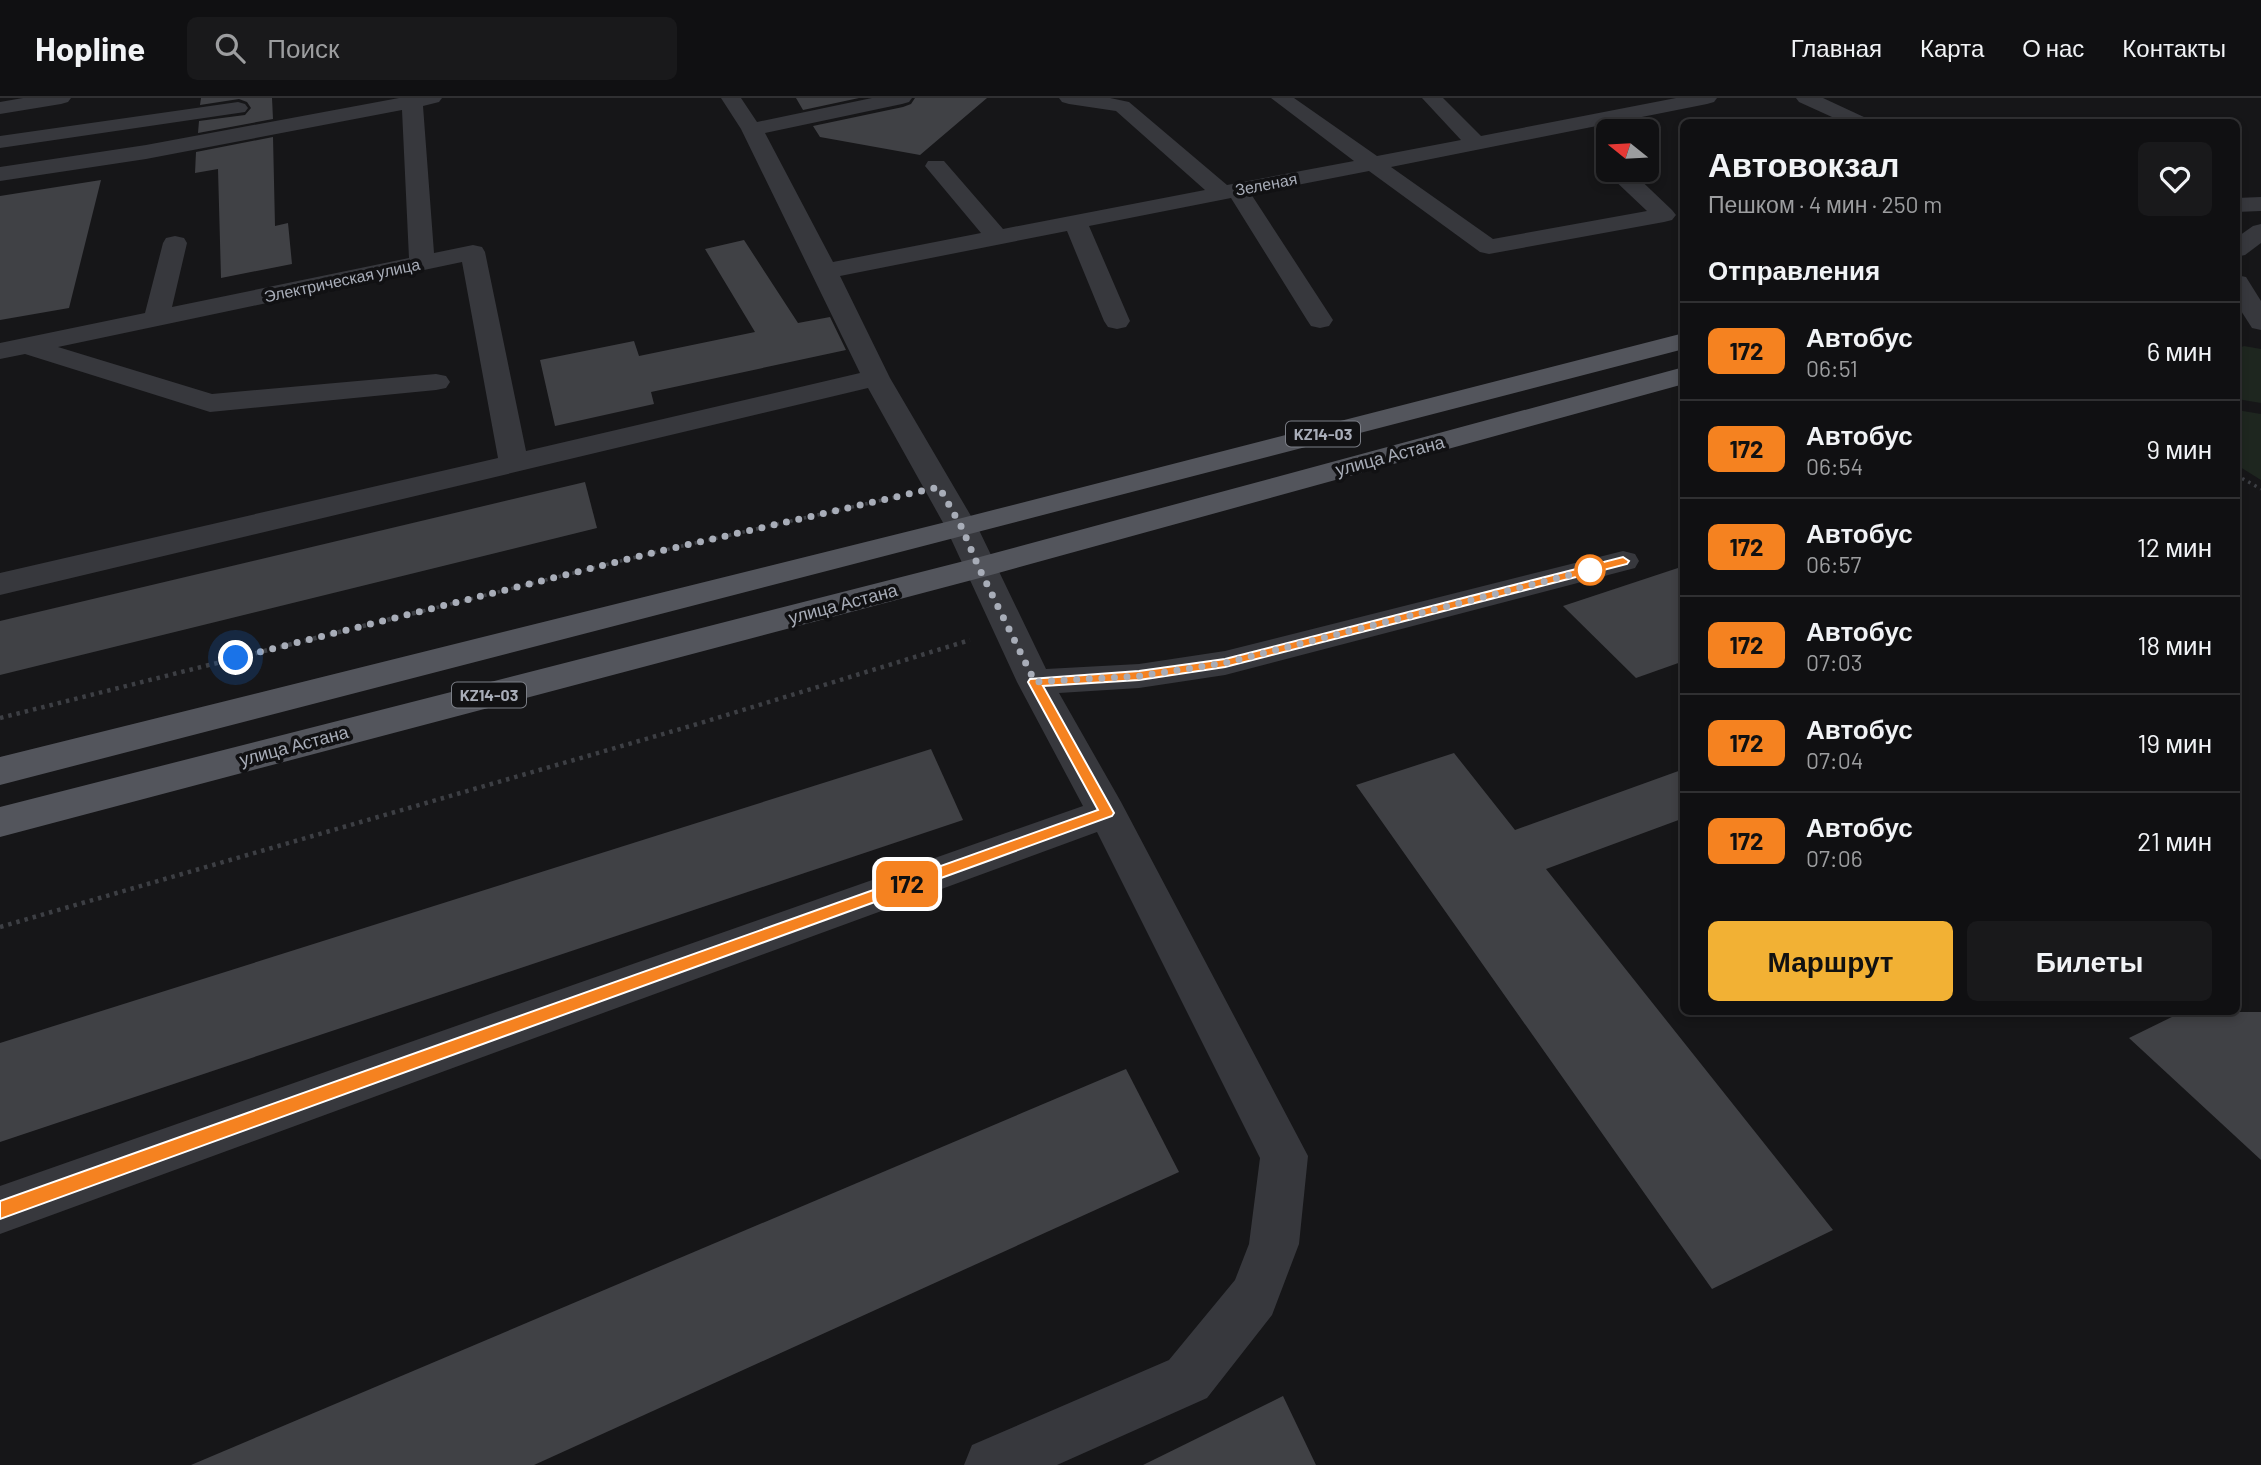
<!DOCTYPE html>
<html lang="ru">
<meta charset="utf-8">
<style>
:root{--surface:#101012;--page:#19191b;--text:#f1f3f6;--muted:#9c9d9f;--line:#303032;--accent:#f2b134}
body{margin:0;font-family:Barlow,sans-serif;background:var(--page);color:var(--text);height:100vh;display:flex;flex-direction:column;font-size:26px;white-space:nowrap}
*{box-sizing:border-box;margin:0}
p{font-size:23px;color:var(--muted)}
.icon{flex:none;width:38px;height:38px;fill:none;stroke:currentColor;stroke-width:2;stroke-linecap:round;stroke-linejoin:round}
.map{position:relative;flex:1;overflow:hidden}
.side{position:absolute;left:1680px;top:21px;width:560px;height:896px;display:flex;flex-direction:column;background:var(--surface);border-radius:10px;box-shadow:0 4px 10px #0003,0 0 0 2px var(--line)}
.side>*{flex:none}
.badge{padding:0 14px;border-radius:10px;font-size:24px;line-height:46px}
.needle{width:46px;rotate:288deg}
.tools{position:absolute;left:1596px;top:21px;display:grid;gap:14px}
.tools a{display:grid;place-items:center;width:63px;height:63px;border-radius:10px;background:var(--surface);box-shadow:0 4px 10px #0003,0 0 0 2px var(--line);font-size:35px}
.you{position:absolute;width:35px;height:35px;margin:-18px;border:5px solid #fff;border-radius:50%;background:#1a73e8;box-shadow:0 0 0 10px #1a73e833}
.map>.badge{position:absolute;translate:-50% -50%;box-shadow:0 0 0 4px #fff}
h2{padding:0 28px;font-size:26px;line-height:63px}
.round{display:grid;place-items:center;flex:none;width:74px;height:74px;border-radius:10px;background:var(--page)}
.overview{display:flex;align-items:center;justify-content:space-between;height:119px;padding:0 28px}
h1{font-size:33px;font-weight:700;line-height:52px}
.primary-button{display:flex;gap:14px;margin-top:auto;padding:14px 28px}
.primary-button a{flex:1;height:80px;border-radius:10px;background:var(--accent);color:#111;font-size:28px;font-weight:700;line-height:80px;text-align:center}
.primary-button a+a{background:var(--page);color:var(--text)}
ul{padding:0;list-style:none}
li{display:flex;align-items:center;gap:21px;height:98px;padding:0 28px;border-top:2px solid var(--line)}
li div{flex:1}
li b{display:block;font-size:26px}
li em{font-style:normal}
li .badge{min-width:77px;font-weight:700;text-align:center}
header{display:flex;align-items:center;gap:42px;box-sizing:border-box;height:98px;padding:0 35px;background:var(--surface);border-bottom:2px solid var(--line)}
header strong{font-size:33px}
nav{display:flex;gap:38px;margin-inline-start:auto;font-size:24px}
.search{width:490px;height:63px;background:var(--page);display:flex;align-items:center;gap:18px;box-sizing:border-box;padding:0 24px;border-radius:10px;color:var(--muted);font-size:26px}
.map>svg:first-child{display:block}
</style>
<header>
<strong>Hopline</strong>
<div class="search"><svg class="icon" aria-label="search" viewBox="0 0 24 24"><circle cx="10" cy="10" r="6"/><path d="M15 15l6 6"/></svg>Поиск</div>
<nav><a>Главная</a><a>Карта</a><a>О нас</a><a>Контакты</a></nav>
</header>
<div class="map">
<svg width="2261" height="1367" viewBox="0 0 2261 1367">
<rect width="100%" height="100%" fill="#161618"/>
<!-- green -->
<g fill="#1e261f">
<path d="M2244,248L2261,251V305L2237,301V251Z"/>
<path d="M2237,312L2261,316V382L2237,367Z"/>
</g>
<!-- building -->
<g fill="#404145">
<path d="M201,0H272L273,21L198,35L199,23L245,17L251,10L247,4L239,1L200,7Z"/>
<path d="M796,0H859L803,12Z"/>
<path d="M915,0H987L920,57L820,39L813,28L903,9L911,6Z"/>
<path d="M273,39L275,128L288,125L292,166L221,180L218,71L195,75L196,54Z"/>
<path d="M101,82L69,210L0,222V98Z"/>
<path d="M744,142L798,225L830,219L846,252L651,294L654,306L555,328L540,262L634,243L639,258L755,234L705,151Z"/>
<path d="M585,384L597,430L0,577V523Z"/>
<path d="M1684,468V563L1636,580L1563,508Z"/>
<path d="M931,651L963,722L0,1044V945Z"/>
<path d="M1454,655L1515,732L1684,671V720L1546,771L1833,1132L1712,1191L1356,687Z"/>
<path d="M2182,914H2261V1062L2129,940Z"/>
<path d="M1126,971L1179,1074L534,1367H191Z"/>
<path d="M1283,1298L1316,1367H1143Z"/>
</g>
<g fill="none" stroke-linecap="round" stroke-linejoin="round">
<!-- path-far1 -->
<g stroke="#3d3f44" stroke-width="3.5" stroke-dasharray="2.5 4.5" stroke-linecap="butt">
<path d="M2236,377L2261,391"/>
<path d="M423,513L656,454L900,398"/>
</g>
<!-- path -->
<g stroke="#3d3f44" stroke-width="4.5" stroke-dasharray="3.5 5" stroke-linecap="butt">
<path d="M0,620L430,511"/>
<path d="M0,829L694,627L970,542"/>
</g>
<!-- minor -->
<g fill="#37383d" fill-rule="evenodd">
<path d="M23,0H71L68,4L61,6L0,16V4Z"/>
<path d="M399,0H442L439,4L423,8L434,155L473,147L482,149L485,154L526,353L860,275L741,31L721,0H741L757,24L872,0H912L909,4L902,6L765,35L833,164L981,135L925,68L928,63H944L1003,131L1205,92L1116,13L1069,6L1062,4L1059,0H1110L1129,4L1227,87L1354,63L1271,0H1294L1377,58L1461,42L1422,0H1443L1481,38L1676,0H1717L1714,4L1707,6L1391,69L1493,141L1647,113L1609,77L1606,72L1608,69V72H1630L1672,112L1676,117L1672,122L1664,124L1489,156L1480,154L1369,73L1251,96L1333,222L1329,228L1320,230L1311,228L1307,222L1231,100L1089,128L1130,223L1126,229L1117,231L1108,229L1104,223L1067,133L840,178L890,280L978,430L1046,571L1139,566L1225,553L1623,453L1635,456L1639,463L1635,470L1225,577L1139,590L1059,595L1121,704L1308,1058L1299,1146L1272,1217L1207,1300L1057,1367H964L972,1347L1169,1262L1235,1182L1249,1146L1260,1060L1097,734L0,1136V1088L1083,708L1017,584L946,430L868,290L0,497V475L498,360L462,164L58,249L212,296L436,276L446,278L450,284L446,290L436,292L210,314L25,256L0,261V245L145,215L163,145L166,140L175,138L184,140L187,145L172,209L409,160L402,12L146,61L0,83V69L146,47Z"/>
<path d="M1796,0H1823L1866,20L1869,24H1843L1799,4Z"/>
<path d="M238,4L245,6L248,10L245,14L0,50V38Z"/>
<path d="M2261,99V113L2236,114V100Z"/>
<path d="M2261,126V145L2245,157L2236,159V140L2253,128Z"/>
<path d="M2236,177L2246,179L2261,203V232L2252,230L2236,205Z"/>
</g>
<!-- major -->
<g fill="#53555c" fill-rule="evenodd">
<path d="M1684,235V251L0,687V659L962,420Z"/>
<path d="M1684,269V286L991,477L0,739V709L976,460Z"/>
</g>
</g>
<!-- line -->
<path fill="#f58220" stroke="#fff" stroke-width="2" d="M1623,459L1629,463L1627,466L1225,569L1139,582L1043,588L1114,715L1112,718L0,1121V1103L1098,712L1028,584L1030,581L1139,573L1225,561Z"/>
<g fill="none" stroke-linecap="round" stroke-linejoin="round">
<!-- walk -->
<path stroke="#a8adb8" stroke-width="7" stroke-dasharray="0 12.6" d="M236,560L656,454L939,389L962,430L979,470L1035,584L1139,578L1225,565L1597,470L1590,472"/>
</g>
<!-- markers -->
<circle fill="#fff" stroke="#f58220" stroke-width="3.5" cx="1590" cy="472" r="14"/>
<g text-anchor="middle" stroke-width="7" stroke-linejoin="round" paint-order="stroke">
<!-- far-street labels -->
<g font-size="16" fill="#a8adb8" stroke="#111113">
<text transform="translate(1266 86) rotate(-11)" y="6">Зеленая</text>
<text transform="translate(342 182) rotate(-12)" y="6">Электрическая улица</text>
</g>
<!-- shield labels -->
<g fill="#111113" stroke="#7b7e86" stroke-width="2">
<rect x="1286" y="323.5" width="74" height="25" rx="5"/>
<rect x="452" y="584.5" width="74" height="25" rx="5"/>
</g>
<g font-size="16" font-weight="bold" fill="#a8adb8">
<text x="1323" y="342">KZ14-03</text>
<text x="489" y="603">KZ14-03</text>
</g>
<!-- street labels -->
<g font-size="18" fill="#a8adb8" stroke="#111113">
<text transform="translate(1390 358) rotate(-15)" y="6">улица Астана</text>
<text transform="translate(843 506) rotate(-15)" y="6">улица Астана</text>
<text transform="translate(294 648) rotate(-15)" y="6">улица Астана</text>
</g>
</g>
</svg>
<div class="tools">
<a><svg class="needle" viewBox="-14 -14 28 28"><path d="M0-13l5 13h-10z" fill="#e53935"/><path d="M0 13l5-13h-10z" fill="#9c9d9f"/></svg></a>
</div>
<div class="you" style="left:236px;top:560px"></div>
<b class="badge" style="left:907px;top:786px;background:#f58220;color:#111">172</b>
<section class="side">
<div class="overview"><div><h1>Автовокзал</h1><p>Пешком · 4 мин · 250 m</p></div><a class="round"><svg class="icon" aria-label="heart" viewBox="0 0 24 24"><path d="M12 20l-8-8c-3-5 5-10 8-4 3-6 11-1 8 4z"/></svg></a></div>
<h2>Отправления</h2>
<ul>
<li><span class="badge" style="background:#f58220;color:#111">172</span><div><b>Автобус</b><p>06:51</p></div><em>6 мин</em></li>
<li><span class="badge" style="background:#f58220;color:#111">172</span><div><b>Автобус</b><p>06:54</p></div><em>9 мин</em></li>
<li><span class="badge" style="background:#f58220;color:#111">172</span><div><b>Автобус</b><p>06:57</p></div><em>12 мин</em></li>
<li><span class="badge" style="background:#f58220;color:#111">172</span><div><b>Автобус</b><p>07:03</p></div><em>18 мин</em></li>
<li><span class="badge" style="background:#f58220;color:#111">172</span><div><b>Автобус</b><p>07:04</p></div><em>19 мин</em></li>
<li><span class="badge" style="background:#f58220;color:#111">172</span><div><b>Автобус</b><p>07:06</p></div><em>21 мин</em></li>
</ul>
<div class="primary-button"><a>Маршрут</a><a>Билеты</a></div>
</section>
</div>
